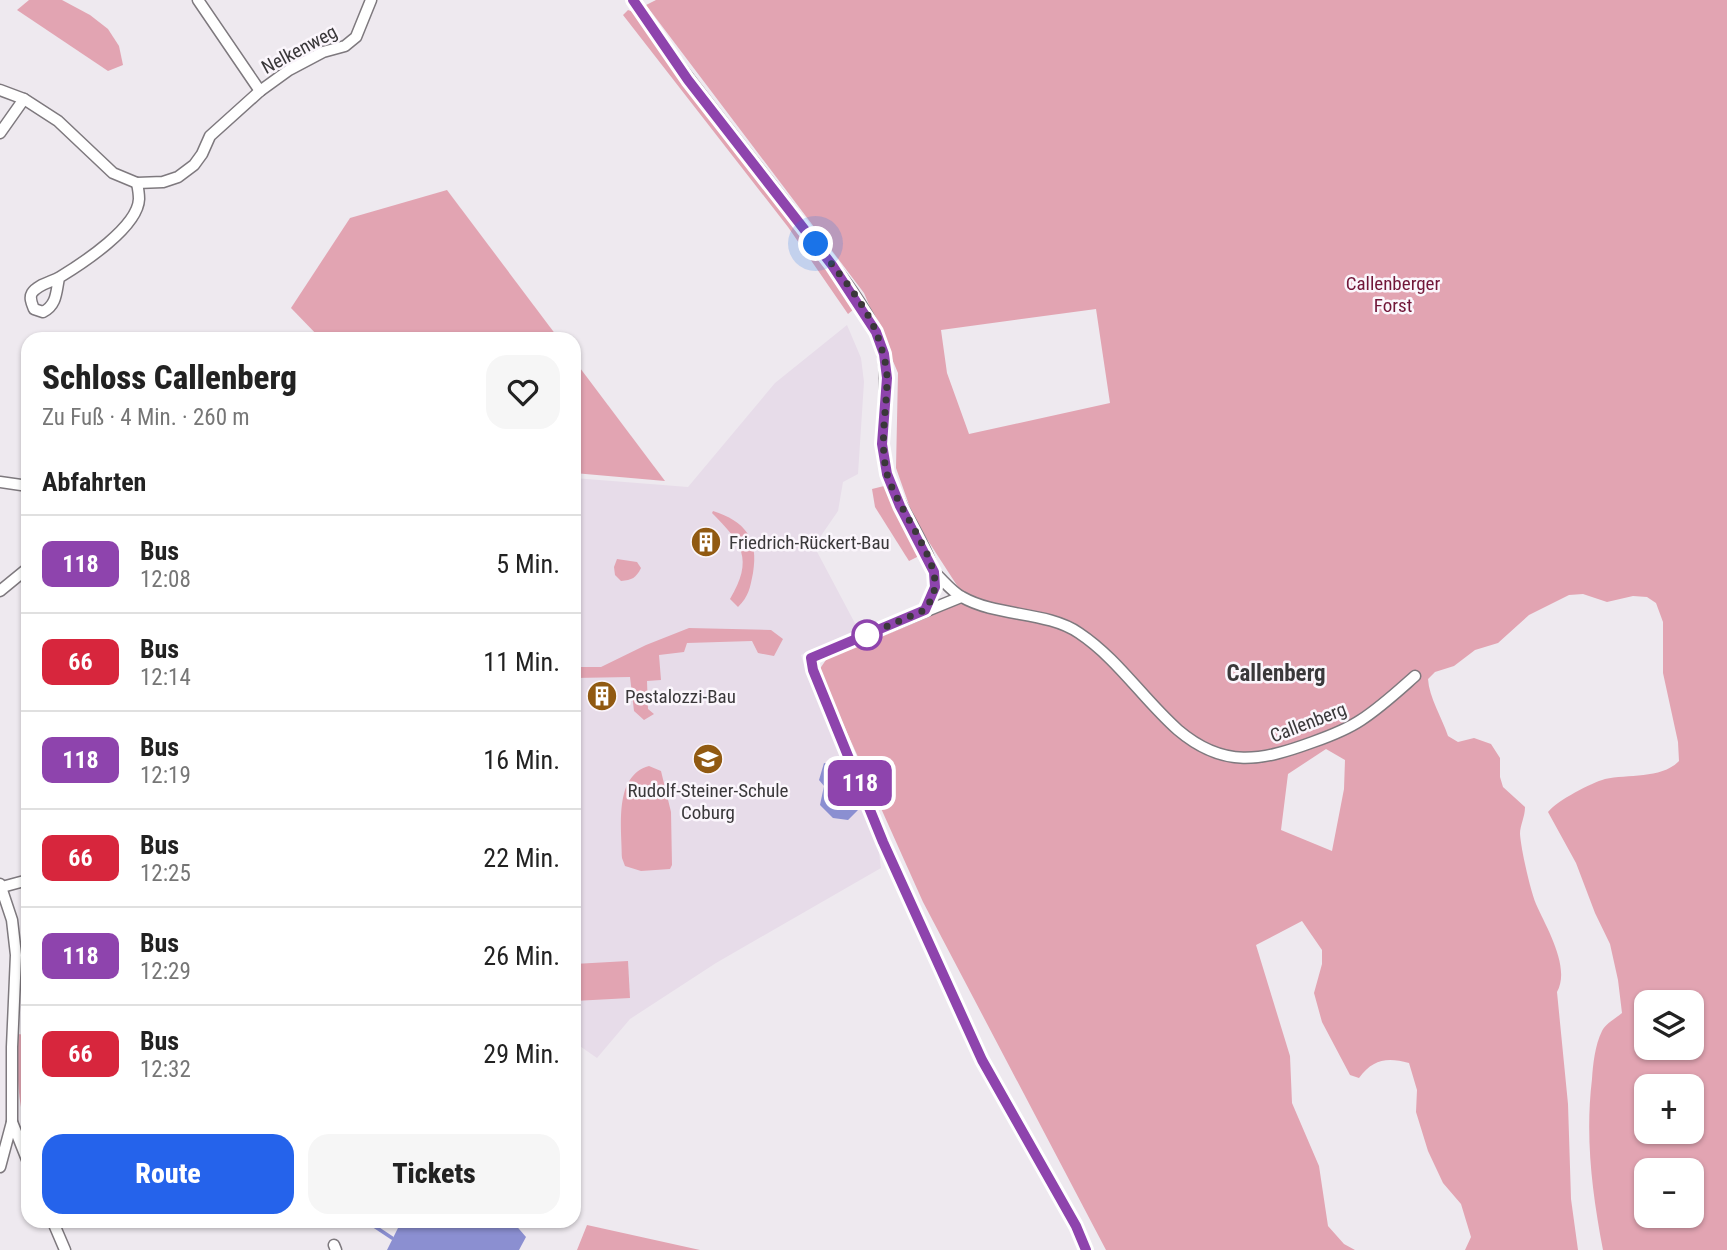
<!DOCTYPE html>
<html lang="de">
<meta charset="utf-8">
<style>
:root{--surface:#fff;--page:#f6f6f6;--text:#222;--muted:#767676;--line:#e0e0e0;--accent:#2563eb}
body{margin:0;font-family:"Roboto Condensed",sans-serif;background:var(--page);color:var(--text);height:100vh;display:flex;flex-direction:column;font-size:26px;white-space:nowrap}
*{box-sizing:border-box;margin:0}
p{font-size:23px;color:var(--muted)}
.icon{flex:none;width:38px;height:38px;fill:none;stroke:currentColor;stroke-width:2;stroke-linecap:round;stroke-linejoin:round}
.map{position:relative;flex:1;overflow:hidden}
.drawer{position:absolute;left:21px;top:332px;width:560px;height:896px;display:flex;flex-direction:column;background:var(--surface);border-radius:21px;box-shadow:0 2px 5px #0004}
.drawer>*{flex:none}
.badge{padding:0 14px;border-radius:10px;font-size:24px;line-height:46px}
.controls{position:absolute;left:1634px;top:990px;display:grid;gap:14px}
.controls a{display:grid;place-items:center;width:70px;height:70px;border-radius:14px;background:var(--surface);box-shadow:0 2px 5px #0004;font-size:35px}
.you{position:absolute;width:35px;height:35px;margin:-18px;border:5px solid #fff;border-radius:50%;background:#1a73e8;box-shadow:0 0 0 10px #1a73e833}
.map>.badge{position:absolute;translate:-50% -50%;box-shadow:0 0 0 4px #fff}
h2{padding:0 21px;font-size:26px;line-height:63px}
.round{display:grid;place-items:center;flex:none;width:74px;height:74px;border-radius:21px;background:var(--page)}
.summary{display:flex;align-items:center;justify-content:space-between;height:119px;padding:0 21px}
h1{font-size:33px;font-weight:800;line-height:52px}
.cta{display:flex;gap:14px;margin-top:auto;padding:14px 21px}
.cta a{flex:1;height:80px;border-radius:21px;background:var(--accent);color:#fff;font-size:28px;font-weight:800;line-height:80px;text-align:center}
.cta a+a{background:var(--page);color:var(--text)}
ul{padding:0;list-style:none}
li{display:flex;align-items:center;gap:21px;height:98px;padding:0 21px;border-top:2px solid var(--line)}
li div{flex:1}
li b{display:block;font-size:26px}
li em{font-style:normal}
li .badge{min-width:77px;font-weight:700;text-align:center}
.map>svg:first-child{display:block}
</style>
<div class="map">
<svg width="1727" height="1250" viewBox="0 0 1727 1250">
<rect width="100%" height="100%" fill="#eee9ef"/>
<!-- built -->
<path fill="#e7dce9" d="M847,325L861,358L864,382L858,474L843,482L838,511L814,546L858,629L801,655L809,681L877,837L881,868L716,963L630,1019L597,1058L574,1042V478L688,487L775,383Z"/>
<!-- green -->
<g fill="#e2a4b2" fill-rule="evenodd">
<path d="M29,0H62L90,15L108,29L119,46L123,65L108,71L17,10Z"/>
<path d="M656,0H1727V1250H1603C1592,1192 1585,1137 1592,1079C1593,1064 1595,1045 1602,1031C1605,1024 1616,1018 1622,1013L1618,980L1610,944L1595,913L1576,863L1548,812C1558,800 1591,783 1605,779C1628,774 1662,779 1679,761L1678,742L1663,673V622L1656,603L1647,597L1633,596L1607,602L1583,594L1569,595L1529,615L1498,643L1475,650L1454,666L1435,672L1428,679C1429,697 1442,718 1448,736L1458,742L1474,738L1491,744L1500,758V777L1503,787L1525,807C1525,817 1520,825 1520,834C1521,849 1530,889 1536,904C1546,927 1571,967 1557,992L1568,1104L1571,1199L1578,1250H1465L1471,1237L1461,1204L1443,1183L1428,1151L1416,1112L1417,1090L1409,1063C1387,1057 1373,1059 1359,1078L1350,1075L1322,1022L1314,993L1322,964V950L1302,921L1256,945L1290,1056L1292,1103L1319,1166L1328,1226L1344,1244L1355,1250H1106L923,902L819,670L828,657L951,604L958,587L914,519L896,468L898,373L864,293L646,5ZM1096,309L1110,403L969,434L947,373L941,330ZM1326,749L1345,760L1344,789L1332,851L1281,830L1288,774ZM1647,1003H1692V1048H1647ZM1647,1087H1692V1132H1647ZM1647,1171H1692V1216H1647Z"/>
<path d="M628,10L636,13L650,36L825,264L854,309L848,314L788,227L623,15Z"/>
<path d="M447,190L559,339H321L291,308L350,218Z"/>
<path d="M574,360L665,481L574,473Z"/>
<path d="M884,486L921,555L909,561L875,507L872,489Z"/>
<path d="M713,511C745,521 759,539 753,573C750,588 749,596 738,607L730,599C754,559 742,543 712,513Z"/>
<path d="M617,559L637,562L641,568C636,578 632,580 621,581L615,575L614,567Z"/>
<path d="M689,628L771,630L783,639L774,656L758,653L752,641L687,643L684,652L659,655L661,680L647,681L648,709L654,714L644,720L634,711L630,677L574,678V667H601L646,645Z"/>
<path d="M649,766L661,771L671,812L672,865L670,869L641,871L625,866L622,858C622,828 613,776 649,766Z"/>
<path d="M628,961L630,998L574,1001V964Z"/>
<path d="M17,1034L28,1035V1137C17,1103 17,1069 17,1034Z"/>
<path d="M587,1225L700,1250H577Z"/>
</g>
<!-- water -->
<g fill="#8b8fd1">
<path d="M824,763L843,768L858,810L848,820L833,818L820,805L824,786L819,780Z"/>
<path d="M401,1222H513L526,1237L519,1250H387Z"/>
</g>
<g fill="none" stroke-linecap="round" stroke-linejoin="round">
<!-- stream -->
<g stroke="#8b8fd1" stroke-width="3.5">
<path d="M27,944H28"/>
<path d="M368,1222L392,1238"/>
</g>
<!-- minor casing -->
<g stroke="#7e797e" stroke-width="13">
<g id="minor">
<path d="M198,0L260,91"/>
<path d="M633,0C686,80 748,152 805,229C829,261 860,296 877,334C896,380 874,428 888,475C897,506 937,557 935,586C934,595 930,602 925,610"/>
<path d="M0,90L24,99L58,121L113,173L137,183L163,182L178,177L194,165L202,154L210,136L260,91L289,70L323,52L345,46L356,37L371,0"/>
<path d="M0,133L24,99"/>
<path d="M59,278C56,292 57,305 43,312L34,309C32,304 29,298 32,293C38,284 52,282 60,277C83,263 138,227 139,199C139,194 138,188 137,183"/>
<path d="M0,482L28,486"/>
<path d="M934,572C943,580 952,592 962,597C997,617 1047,611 1079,633C1118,659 1143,699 1178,730C1224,769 1261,761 1313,742C1330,736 1346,730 1361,720C1381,707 1398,691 1415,676"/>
<path d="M0,591L28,568"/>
<path d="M961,597L811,658L813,670L883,842L982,1060L1076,1226L1086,1250"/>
<path d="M0,884L12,920L16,955L12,1047V1122L28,1162"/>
<path d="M2,887L28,880"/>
<path d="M0,1167L12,1122"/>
<path d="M53,1222L65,1250"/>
<path d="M334,1245L336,1250"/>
</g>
</g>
<!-- minor -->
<use href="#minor" stroke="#fff" stroke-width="10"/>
</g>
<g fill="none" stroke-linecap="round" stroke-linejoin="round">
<!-- line casing -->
<g stroke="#fff" stroke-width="16">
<path id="line" d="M633,0L688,80L832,265L876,332L884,354L887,378L882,444L887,474L900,506L934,572L935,587L925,610L811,658L813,670L883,842L982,1060L1076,1226L1086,1250"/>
</g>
<!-- line -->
<use href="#line" stroke="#8e44ad" stroke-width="10"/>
<!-- walk -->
<path stroke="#3a383a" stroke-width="7" stroke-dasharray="0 12.6" d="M816,244C837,272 866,303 878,337C882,350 887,364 887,378C887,411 879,441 887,474C896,506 937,556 935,586C934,595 930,602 925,610L867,635"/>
</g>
<!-- icons -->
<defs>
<g id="building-disc" transform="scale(1.575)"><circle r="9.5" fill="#915a12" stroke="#fbf6fc"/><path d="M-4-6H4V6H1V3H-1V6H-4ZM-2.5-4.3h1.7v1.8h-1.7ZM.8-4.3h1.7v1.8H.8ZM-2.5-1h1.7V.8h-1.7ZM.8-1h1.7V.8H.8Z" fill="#fff"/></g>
<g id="school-disc" transform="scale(1.575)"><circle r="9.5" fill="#915a12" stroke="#fbf6fc"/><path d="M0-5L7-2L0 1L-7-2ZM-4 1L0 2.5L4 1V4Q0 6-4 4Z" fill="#fff"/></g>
</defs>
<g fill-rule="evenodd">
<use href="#building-disc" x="706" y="542"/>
<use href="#building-disc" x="602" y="696"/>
<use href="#school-disc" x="708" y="759"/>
</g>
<!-- markers -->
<circle fill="#fff" stroke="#8e44ad" stroke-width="3.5" cx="867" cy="635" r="14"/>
<g text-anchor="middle" stroke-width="5" stroke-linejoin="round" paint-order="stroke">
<!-- street labels -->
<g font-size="19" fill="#3a383a" stroke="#fbf6fc">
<text transform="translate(299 49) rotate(-28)" y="7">Nelkenweg</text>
<text transform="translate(1308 722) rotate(-21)" y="7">Callenberg</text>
</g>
<!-- park labels -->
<g font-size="19" fill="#711638" stroke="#fbf6fc">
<text x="1393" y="290">Callenberger<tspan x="1393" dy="22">Forst</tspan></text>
</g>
<!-- poi labels -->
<g font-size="19" fill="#3a383a" stroke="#fbf6fc" text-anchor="start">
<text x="729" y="549">Friedrich-Rückert-Bau</text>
<text x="625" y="703">Pestalozzi-Bau</text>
<text x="708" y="797" text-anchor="middle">Rudolf-Steiner-Schule<tspan x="708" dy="22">Coburg</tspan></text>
</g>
<!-- quarter labels -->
<g font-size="23" font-weight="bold" fill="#3a383a" stroke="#fbf6fc">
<text x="1276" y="681">Callenberg</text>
</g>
</g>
</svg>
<div class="controls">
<a><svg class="icon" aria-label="layers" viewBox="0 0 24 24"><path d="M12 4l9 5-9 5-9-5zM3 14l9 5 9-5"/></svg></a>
<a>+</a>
<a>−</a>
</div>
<div class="you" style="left:816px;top:244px"></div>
<b class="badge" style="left:860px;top:783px;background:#8e44ad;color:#fff">118</b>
<section class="drawer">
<div class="summary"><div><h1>Schloss Callenberg</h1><p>Zu Fuß · 4 Min. · 260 m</p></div><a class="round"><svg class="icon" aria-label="heart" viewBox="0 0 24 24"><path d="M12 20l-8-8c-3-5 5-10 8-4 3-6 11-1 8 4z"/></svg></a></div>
<h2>Abfahrten</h2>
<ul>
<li><span class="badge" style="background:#8e44ad;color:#fff">118</span><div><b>Bus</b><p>12:08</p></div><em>5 Min.</em></li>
<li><span class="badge" style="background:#d7263d;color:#fff">66</span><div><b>Bus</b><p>12:14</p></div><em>11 Min.</em></li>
<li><span class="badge" style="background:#8e44ad;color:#fff">118</span><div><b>Bus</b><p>12:19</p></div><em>16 Min.</em></li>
<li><span class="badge" style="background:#d7263d;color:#fff">66</span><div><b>Bus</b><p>12:25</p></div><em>22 Min.</em></li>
<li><span class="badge" style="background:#8e44ad;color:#fff">118</span><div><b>Bus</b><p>12:29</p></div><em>26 Min.</em></li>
<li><span class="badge" style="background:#d7263d;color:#fff">66</span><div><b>Bus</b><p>12:32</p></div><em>29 Min.</em></li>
</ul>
<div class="cta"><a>Route</a><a>Tickets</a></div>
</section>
</div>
